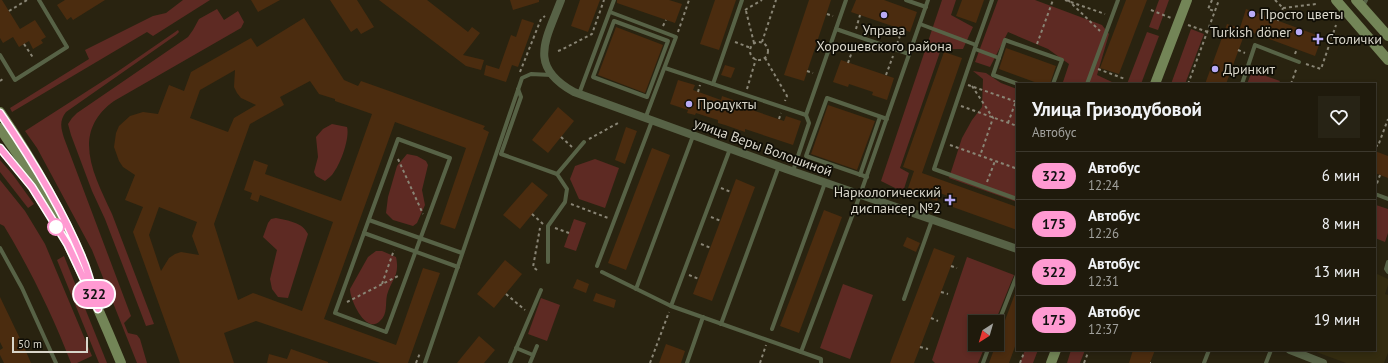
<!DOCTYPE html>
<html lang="ru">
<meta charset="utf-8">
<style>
:root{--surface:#1f1a0c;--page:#272315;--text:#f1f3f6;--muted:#a1a19d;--line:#3c382d}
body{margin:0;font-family:"PT Sans",sans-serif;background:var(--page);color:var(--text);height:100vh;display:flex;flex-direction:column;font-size:15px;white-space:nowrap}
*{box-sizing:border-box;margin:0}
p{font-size:13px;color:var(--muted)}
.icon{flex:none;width:22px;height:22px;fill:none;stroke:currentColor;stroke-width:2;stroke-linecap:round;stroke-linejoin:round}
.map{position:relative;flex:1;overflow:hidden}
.side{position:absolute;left:1016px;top:83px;width:360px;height:268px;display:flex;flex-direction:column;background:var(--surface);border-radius:0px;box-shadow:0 2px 6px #0003,0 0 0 1px var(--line)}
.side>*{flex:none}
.badge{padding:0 8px;border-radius:13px;font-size:14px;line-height:26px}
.needle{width:26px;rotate:217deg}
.fabs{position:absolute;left:968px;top:315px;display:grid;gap:8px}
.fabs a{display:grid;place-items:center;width:36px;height:36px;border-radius:0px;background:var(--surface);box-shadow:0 2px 6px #0003,0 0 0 1px var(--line);font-size:20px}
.scale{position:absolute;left:12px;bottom:10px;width:76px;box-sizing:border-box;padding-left:4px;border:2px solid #d9d6ca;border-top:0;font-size:11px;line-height:14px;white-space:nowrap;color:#d9d6ca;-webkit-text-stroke:3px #0f0d05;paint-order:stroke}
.map>.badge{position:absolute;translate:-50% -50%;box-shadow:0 0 0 2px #fff}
.round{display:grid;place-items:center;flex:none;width:42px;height:42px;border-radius:0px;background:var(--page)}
.head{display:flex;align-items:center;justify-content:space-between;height:68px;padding:0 16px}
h1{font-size:19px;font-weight:700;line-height:30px}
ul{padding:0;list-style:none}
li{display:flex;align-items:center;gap:12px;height:48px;padding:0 16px;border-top:1px solid var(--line)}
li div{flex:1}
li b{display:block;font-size:15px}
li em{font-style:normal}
li .badge{min-width:44px;font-weight:700;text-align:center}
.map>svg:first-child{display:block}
</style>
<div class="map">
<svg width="1388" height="363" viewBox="0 0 1388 363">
<rect width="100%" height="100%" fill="#292310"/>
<!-- built -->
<path fill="#342c10" d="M1375,273L1388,279V285L1385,294L1388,295V353L1384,363H1346L1311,350H1375Z"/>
<!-- green -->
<g fill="#5e2a23">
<path d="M183,0H210L153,36L147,32L12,112L10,108L89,59L85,50L153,16L166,13Z"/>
<path d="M942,0H956L951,15L973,27L963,49H941L900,168L909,173L903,192L881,181Z"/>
<path d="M998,0H1035L1102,25L1109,34L1097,75L1112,82L1111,84H1065L1063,82L1069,64L1048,49L1008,32L990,67L975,62Z"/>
<path d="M1159,0H1169L1158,30L1149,27Z"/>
<path d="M217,9L224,20L238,11L244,22L241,28L114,101C70,133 94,175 112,214L154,324L146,326L105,219L92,191L71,135L68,124L72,118L77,113L188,37L193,30L199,19Z"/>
<path d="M1191,29L1204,34L1185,84H1171Z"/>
<path d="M178,30L179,32L176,35L66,112C59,121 61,128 64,138L131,316L124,323L128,333L137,335L140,339L147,363H137L92,250L37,148L25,131L117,72Z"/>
<path d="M1147,32L1159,36L1141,84H1127Z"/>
<path d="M973,71L986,73L1001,83L1017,89V202L949,178L962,138L972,120L982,107L983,79Z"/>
<path d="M1252,71L1280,81L1278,84H1247Z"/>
<path d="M332,124L347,127C350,137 341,163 334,172C332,176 328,178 325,181L316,176L314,172L318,157L316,137L323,129Z"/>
<path d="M407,154L417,156L426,161L428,165L422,190L425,205L417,223L413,226L393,220L386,213L388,197L397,166Z"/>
<path d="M595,159L619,168L605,208L579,199L570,179L575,166Z"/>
<path d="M0,160L13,175L34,204L28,208L0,172Z"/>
<path d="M0,180L25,211L45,244L92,356L77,363H71C53,316 30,269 4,226L0,224Z"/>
<path d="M1376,205L1388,209V233L1385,242L1375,238V209Z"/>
<path d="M276,218C289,221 302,222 308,234L288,298L278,297L272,289L270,279L277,250L263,237L268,223L271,219Z"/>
<path d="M574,219L586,223L576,251L564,247Z"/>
<path d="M376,251H382L396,257C400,276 392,278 387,295C385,304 388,314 380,321C366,335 350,300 350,289L368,257Z"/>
<path d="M64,256L107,363H99L57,260Z"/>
<path d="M967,257L1014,275L995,322H975V344H986L978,363H935L932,360Z"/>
<path d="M843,284L873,295L850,359L820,348Z"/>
<path d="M541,298L560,305L547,341L528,334Z"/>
<path d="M1025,350H1038L1033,363H1020Z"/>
<path d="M1071,350H1085L1080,363H1067Z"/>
</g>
<!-- building -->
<g fill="#4b2c0f" fill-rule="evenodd">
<path d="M0,0H2L20,29L35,20L46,37L41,40L43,43L33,49L29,41L19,47L13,37L3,43L0,38Z"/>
<path d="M65,0H105L73,20L71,17L67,20L57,5Z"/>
<path d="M251,0H280L258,12Z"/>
<path d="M330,0H357L374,27L361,34L357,28L351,32Z"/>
<path d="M379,0H427L468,32L472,27L480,33L463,55L484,60L481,70L466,66Z"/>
<path d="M510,0H539V2L513,10Z"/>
<path d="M580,0H600L588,32L571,26Z"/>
<path d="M617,0H669L682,4L675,23L617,3Z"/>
<path d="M715,0H736L719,50L700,44Z"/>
<path d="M809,0H831L804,81L784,75Z"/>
<path d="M856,0H884L917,12L910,32L851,12Z"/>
<path d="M962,0H984L976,23L956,16Z"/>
<path d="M1126,0H1147L1119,74L1100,68Z"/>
<path d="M1246,9L1322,37L1315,56L1240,28Z"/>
<path d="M304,18L344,80L358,86L361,81L392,92L485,126L483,129L489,132L455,229L440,224L466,148L395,122L324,319L396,345L423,268L440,273L408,363H380L256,321L224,333L234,363H180L133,232L143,207L125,200L135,175L123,167L119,161L114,147L116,133L119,126L130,116L143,112L158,114L169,85L184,91L191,72L251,38L257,47ZM235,70L234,87L237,93L241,98L256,105L234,118L228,132L190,118L200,90ZM310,81L319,94L335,99V101L372,114L341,201L265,174L268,165L254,160L244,190L252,193L250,199L258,202L260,195L333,222L302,311L253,293L238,300L214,224L250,124L284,105L280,97ZM159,207L197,222L192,236L199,255L181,252L175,254L169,258L161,271L149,235Z"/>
<path d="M522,19L534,23L518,67L512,65L506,82L484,75L486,65L499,69L511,35L516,37Z"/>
<path d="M1227,24L1246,30L1226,84H1205Z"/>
<path d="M616,27L663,45L645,93L598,75Z"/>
<path d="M1006,48L1056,66L1050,84H1040L999,69Z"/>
<path d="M944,52L962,58L922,173L1017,207V230L950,206L953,198L940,193L937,201L907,191L914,171L903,167Z"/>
<path d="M841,60L894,78L887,100L872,95L873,92L849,84L848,87L833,82Z"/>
<path d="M725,65L735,68L731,78L721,75Z"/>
<path d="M678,80L695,85L693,90L721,100L722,96L756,108L755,111L784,121L786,116L801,121L793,145L745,129V132L725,125L718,123V120L696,113L695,115L687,113L688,110L670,104Z"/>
<path d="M828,105L875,121L857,170L811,154Z"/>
<path d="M558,107L574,121L548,153L532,140Z"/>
<path d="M626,127L637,131L625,164L615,160Z"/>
<path d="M652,148L670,155L626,270L608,263Z"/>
<path d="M1375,151L1388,156V178L1375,173Z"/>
<path d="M736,179L755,187L712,301L693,294Z"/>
<path d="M532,182L548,195L520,229L503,215Z"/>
<path d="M824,210L842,217L799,333L780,326Z"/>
<path d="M907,237L920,243L916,252L903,246Z"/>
<path d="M934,248L955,256L951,266L914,363H890Z"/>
<path d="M505,260L522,274L494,308L477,294Z"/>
<path d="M577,279L589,284L586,293L573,288Z"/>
<path d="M1016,291L1017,341L1009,363H989Z"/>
<path d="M596,293L616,300L614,308L593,301Z"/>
<path d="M0,297L25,349L31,363H4L0,355V350L3,348L0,342Z"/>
<path d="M479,336L495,350L484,363H457Z"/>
<path d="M666,344L685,351L681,363H659Z"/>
<path d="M291,349L328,362V363H267L269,354L287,359Z"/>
<path d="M1133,350H1155L1150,363H1129Z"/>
</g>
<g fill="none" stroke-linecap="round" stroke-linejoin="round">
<!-- path -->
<g stroke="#898575" stroke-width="2" stroke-dasharray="3 3" stroke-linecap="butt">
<path d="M1065,0L1105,14"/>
<path d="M1068,0L1100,31"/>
<path d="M1212,0L1208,9L1215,11"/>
<path d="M1275,0L1283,8"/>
<path d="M1283,8L1316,4"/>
<path d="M745,10L762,0"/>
<path d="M1151,10L1171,18"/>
<path d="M9,11L27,0"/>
<path d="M746,11L754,43"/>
<path d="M827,14L833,16"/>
<path d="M1278,21L1283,8"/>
<path d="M1188,25L1208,32"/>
<path d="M663,26L666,20"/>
<path d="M856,29L860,15"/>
<path d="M678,32L689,0"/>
<circle cx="759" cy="51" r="9"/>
<path d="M735,42L751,48"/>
<path d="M762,42L776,0"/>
<path d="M817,42L823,44"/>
<path d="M24,44L34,59"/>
<path d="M897,44L902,30"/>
<path d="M1037,44L1053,0"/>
<path d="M1238,50L1245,53"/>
<path d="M558,51L561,50L592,34L604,0"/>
<path d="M1295,54L1297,49"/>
<path d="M765,58L787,96L785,101"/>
<path d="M848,63L855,43"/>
<path d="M1306,64L1321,69L1336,25"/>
<path d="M1098,69L1125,79"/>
<path d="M807,71L813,73"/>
<path d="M520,72L541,19L545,16"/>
<path d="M886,75L893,56"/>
<path d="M0,81L4,78"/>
<path d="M1188,84L1219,0"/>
<path d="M1291,84L1297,67"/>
<path d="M968,85L1017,102"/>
<path d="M972,86L993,118L980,156"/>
<path d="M747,89L756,59"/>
<path d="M698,92L700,85"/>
<path d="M961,106L1017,126"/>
<path d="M779,119L781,113"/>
<path d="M1008,123L1016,101"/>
<path d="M561,137L572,147"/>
<path d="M589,139L618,123"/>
<path d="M950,145L1015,168L1017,163"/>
<path d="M1375,145L1378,146L1388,119"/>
<path d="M398,159L423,214"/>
<path d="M987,182L995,161"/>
<path d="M721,188L731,192"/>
<path d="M1375,189L1380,175"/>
<path d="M571,204L608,218"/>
<path d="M532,214L543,224"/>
<path d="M711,217L721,221"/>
<path d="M555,228L569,233"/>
<path d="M701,244L711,248"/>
<path d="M951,266L957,268"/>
<path d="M537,270L533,267L540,228"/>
<path d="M689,275L699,279"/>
<path d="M382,284L394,250"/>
<path d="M941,292L948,294"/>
<path d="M506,294L525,310"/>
<path d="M347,302L400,275"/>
<path d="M931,318L938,321"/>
<path d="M920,347L928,349"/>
<path d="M416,363L420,353"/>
<path d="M650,363L669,312"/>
<path d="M760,363L766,345"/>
<path d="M1020,363L1025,350"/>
<path d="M1084,363L1089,350"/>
<path d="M1150,363H1151"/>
</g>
<!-- lane -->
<g stroke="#576246" stroke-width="4">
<path d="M906,0L926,7"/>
<path d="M1364,8V4L1366,0"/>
<path d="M610,12L676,37L645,119"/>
<path d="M614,21L668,41L647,97L593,77Z"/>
<path d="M920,24L976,45L992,0"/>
<path d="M836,29L909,54"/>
<path d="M976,45L934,169L1017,199"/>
<path d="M975,49L999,58"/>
<path d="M0,55L15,80L67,47L39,0"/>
<path d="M665,68L806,115"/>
<path d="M713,84L742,0"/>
<path d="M1018,84L993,75L1005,40L1062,60L1053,84"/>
<path d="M1087,84L1118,0"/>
<path d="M1242,84L1255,45L1299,62"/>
<path d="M518,89L521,97L501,154L557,174"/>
<path d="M579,94L614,0"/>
<path d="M398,139L450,158L386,332L335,313Z"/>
<path d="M793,171L809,123L806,115L846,0"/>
<path d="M860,175L880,117"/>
<path d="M867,177L806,156L827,98L887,119"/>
<path d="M1375,194L1388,199"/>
<path d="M369,220L462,253"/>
<path d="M364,233L458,267"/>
<path d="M0,248L22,288L56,363"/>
<path d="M548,262V226L565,202L567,189L557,174L584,142"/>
<path d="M1388,262L1386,269L1388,272"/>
<path d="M597,266L652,121"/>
<path d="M602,272L671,306L821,359V363"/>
<path d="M636,289L693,136"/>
<path d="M904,299L932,220"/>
<path d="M671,306L730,149"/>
<path d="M721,324L779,166"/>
<path d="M997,326L1017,275"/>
<path d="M772,329L825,183"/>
<path d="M516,348L533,355"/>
<path d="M801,352L860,195L928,0"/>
<path d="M425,363L522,78L531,74L551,75"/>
<path d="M510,363L541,290"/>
<path d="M530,363L537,346"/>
<path d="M687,363L703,317"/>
<path d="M983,363L990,344"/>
<path d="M1204,363L1209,350"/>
<path d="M1266,363L1271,350"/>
</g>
<!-- street -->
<g stroke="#576246" stroke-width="8">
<path d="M561,0C546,40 527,66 574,92L786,169L1017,249"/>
<path d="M0,148L32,187L46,210"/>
<path d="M1290,350L1323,363"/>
</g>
<!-- secondary -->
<g stroke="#738557" stroke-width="10">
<path d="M1336,0L1388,60"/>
<path d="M1356,0L1388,36"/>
<path d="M1155,84L1187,0"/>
<path d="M0,112C32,159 58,204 81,256"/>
<path d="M0,128C12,147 26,165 37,184C69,242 96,302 121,363"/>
<path d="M1051,363L1056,350"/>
</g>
</g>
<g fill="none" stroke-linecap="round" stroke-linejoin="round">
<!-- line casing -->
<g stroke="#fff" stroke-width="9">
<path id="line" d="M0,113C33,161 64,211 85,265C90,279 94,294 98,309L68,245L32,187L0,148"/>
</g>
<!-- line -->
<use href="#line" stroke="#ff9ad2" stroke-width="6"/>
</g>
<!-- markers -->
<g fill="#b9abf7" stroke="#0f0d05" stroke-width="1.5">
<circle cx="1252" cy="14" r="4"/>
<circle cx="884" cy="15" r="4"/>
<circle cx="1299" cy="32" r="4"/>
<path d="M1316 33h4v4h4v4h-4v4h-4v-4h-4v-4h4z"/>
<circle cx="1215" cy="69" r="4"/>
<circle cx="689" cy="104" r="4"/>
<path d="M948 194h4v4h4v4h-4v4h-4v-4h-4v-4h4z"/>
</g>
<circle fill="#fff" stroke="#ff9ad2" stroke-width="2" cx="56" cy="227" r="8"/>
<g text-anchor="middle" stroke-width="3.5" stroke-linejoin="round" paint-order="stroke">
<!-- poi labels -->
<g font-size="14" fill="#d9d6ca" stroke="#0f0d05" text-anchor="start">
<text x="1260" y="19">Просто цветы</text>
<text x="884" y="35" text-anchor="middle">Управа<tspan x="884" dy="16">Хорошевского района</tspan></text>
<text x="1291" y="37" text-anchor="end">Turkish döner</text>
<text x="1326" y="44">Столички</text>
<text x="1223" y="74">Дринкит</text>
<text x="697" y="109">Продукты</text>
<text x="941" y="197" text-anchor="end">Наркологический<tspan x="941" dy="16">диспансер №2</tspan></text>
</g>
<!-- street labels -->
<g font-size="14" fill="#d9d6ca" stroke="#0f0d05">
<text transform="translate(763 147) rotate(20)" y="5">улица Веры Волошиной</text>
</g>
</g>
</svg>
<div class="fabs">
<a><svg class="needle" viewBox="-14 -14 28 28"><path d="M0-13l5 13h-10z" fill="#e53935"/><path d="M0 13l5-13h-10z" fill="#a1a19d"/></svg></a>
</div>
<div class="scale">50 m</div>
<b class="badge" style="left:94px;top:294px;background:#ff9ad2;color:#111">322</b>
<section class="side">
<div class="head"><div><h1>Улица Гризодубовой</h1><p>Автобус</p></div><a class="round"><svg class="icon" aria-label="heart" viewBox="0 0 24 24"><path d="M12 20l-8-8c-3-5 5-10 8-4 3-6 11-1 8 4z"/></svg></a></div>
<ul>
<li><span class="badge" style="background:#ff9ad2;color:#111">322</span><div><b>Автобус</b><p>12:24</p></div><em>6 мин</em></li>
<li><span class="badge" style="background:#ff9ad2;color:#111">175</span><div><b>Автобус</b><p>12:26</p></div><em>8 мин</em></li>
<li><span class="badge" style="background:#ff9ad2;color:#111">322</span><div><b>Автобус</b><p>12:31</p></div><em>13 мин</em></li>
<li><span class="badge" style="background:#ff9ad2;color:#111">175</span><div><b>Автобус</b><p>12:37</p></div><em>19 мин</em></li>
</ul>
</section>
</div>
